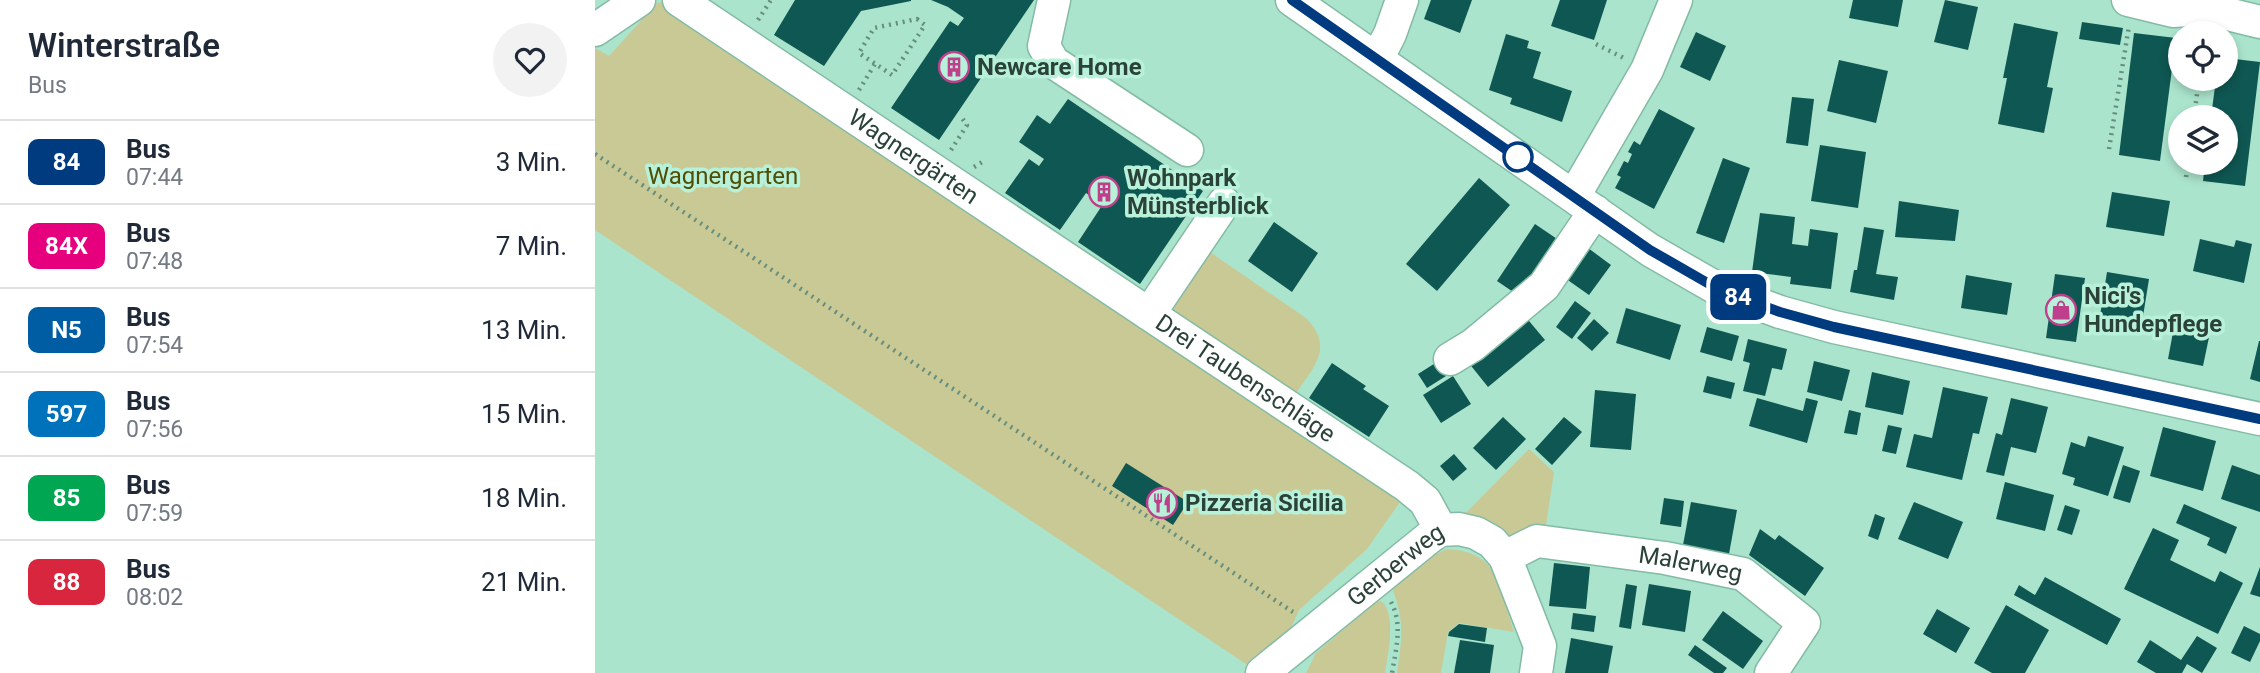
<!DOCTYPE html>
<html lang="de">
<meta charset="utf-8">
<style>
:root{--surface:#fff;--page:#f2f2f3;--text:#1f2937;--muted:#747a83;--line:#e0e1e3}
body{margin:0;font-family:Roboto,sans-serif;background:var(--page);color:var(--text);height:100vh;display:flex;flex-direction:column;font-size:26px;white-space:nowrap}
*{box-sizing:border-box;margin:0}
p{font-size:23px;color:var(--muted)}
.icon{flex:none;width:38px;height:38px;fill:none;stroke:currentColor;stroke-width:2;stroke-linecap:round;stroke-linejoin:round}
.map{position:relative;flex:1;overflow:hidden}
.details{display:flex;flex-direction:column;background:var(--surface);width:595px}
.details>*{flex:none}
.badge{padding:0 14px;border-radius:10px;font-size:24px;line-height:46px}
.tools{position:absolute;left:1573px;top:21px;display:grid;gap:14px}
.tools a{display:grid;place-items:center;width:70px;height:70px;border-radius:50%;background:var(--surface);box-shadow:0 4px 10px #0003;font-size:35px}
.map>.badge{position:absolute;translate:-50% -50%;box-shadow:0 0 0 4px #fff}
.round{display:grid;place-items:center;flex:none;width:74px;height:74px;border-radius:37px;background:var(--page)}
.headline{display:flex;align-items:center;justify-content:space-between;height:119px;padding:0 28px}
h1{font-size:33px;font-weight:600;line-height:52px}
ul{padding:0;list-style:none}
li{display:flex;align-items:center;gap:21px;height:84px;padding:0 28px;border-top:2px solid var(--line)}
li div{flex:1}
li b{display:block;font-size:26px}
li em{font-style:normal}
li .badge{min-width:77px;font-weight:700;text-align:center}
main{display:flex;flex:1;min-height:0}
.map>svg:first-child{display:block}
</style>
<main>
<section class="details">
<div class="headline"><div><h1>Winterstraße</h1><p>Bus</p></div><a class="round"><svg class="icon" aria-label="heart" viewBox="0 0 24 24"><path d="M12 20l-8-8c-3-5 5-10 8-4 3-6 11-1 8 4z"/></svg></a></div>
<ul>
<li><span class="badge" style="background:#003b80;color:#fff">84</span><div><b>Bus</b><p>07:44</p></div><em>3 Min.</em></li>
<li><span class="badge" style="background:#e6007e;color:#fff">84X</span><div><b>Bus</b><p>07:48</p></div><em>7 Min.</em></li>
<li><span class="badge" style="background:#005da3;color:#fff">N5</span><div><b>Bus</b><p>07:54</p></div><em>13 Min.</em></li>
<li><span class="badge" style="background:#0072bc;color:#fff">597</span><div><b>Bus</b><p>07:56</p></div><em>15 Min.</em></li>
<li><span class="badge" style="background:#00a651;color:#fff">85</span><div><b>Bus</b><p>07:59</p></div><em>18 Min.</em></li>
<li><span class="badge" style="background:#d7263d;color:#fff">88</span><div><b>Bus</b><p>08:02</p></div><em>21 Min.</em></li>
</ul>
</section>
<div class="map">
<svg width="1665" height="673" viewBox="0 0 1665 673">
<rect width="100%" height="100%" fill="#abe4cc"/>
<!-- green -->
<g fill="#c9c995">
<path d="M74,0L803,493L805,502L772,549L704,610L695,630L657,668L0,230V48L14,56L62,3Z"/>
<path d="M609,248L711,318C741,349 717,368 698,398L577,313L575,305Z"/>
<path d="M934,449L959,472L950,531L912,542L860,524Z"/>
<path d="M852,549C865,550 878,552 889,561C903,571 913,615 919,632L864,623L853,632L846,673H802C807,640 810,620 797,588L833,558Z"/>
<path d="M786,601C802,613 793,655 790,673H711L721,653L781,602Z"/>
</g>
<!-- building -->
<g fill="#0f5752">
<path d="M200,0H316V1L266,11L229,66L179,35Z"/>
<path d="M336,0H439L344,140L296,108L355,21L363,26L369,18L353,7Z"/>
<path d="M836,0H877L865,33L829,19Z"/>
<path d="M965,0H1012L999,40L956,26Z"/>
<path d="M1258,0H1308L1303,27L1254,18Z"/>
<path d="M1350,0L1383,7L1373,50L1339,42Z"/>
<path d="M1487,22L1528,28L1525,45L1484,39Z"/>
<path d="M1419,23L1463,32L1452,87L1458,88L1449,133L1403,124L1412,78H1408Z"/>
<path d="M1101,32L1131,46L1115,81L1085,67Z"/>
<path d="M1539,33L1581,38L1565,161L1524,155Z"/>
<path d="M911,34L934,41L932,48L946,52L938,78L977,91L967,122L915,104L917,98L894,90Z"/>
<path d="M1631,58L1665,62L1650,186L1608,181L1610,163H1631V117H1616L1621,79H1631Z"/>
<path d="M1244,60L1293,71L1281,123L1232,111Z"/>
<path d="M1197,97L1219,99L1213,146L1191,143Z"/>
<path d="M473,99L608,191L545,284L483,242L508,204L491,193L465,230L410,193L434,159L444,166L449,159L424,142L442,115L455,124Z"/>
<path d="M1064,109L1100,128L1059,209L1020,188L1026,177L1022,175L1029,161L1033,163L1037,154L1033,152L1039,141L1045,145Z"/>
<path d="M1225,145L1271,152L1263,208L1216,201Z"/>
<path d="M1128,158L1155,168L1129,243L1101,233Z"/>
<path d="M884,178L915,205L842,291L811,264Z"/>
<path d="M1517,192L1575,201L1569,236L1511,227Z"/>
<path d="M1304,201L1364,210L1360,241L1300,237Z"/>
<path d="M1165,213L1200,217L1197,244L1213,246L1215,229L1243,233L1236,289L1195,284L1196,277L1157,272Z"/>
<path d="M679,222L723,253L697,292L653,261Z"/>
<path d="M940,224L968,243L930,300L902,281Z"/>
<path d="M1269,227L1289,230L1281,274L1303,277L1299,300L1255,292L1259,270H1262Z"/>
<path d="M1605,239L1639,247L1641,240L1657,244L1649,283L1598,271Z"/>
<path d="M989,245L1016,265L994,295L967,276Z"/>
<path d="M1512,272L1554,279L1545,335L1503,328Z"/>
<path d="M1460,274L1490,278L1481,342L1451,338Z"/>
<path d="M1371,275L1417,283L1412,315L1366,308Z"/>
<path d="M980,301L996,313L977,339L961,327Z"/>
<path d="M1031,308L1086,325L1075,360L1021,343Z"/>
<path d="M929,315L950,340L893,387L873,362Z"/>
<path d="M1581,316L1617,323L1608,366L1573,359Z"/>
<path d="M999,319L1014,333L997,351L982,338Z"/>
<path d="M1112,327L1144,336L1137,361L1105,352Z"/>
<path d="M1153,339L1192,349L1187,370L1177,368L1170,396L1148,391L1155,363L1148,361Z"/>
<path d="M1664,341H1665V382L1655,379Z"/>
<path d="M1219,361L1255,370L1247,401L1212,392Z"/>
<path d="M842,362L851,376L832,388L823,374Z"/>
<path d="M737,363L771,386L768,389L794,406L774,437L714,398Z"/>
<path d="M1277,372L1315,381L1308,415L1270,407Z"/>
<path d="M858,376L876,404L846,423L828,395Z"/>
<path d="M1112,376L1140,383L1136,399L1108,392Z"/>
<path d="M1348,387L1393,397L1384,434L1378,433L1367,480L1311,467L1319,434L1337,438Z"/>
<path d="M1000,390L1041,394L1036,450L995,447Z"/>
<path d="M1162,398L1208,411L1211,398L1223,401L1212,443L1154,426Z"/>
<path d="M1416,398L1453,407L1441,453L1416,447L1409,476L1391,472L1401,433L1407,435Z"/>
<path d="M1254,410L1266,413L1262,435L1249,433Z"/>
<path d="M908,417L931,439L901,470L878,448Z"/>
<path d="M969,417L987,432L957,465L940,449Z"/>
<path d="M1293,425L1307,428L1301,454L1287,451Z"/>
<path d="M1568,427L1621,441L1608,491L1555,476Z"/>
<path d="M1493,436L1529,447L1513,496L1478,485L1480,478L1467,474L1476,442L1490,447Z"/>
<path d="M859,454L872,469L858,481L845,466Z"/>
<path d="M531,463L593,502L578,525L517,486Z"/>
<path d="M1528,465L1545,471L1535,503L1518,498Z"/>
<path d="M1637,465L1665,475V512L1626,499Z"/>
<path d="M1410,482L1459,495L1450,531L1401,519Z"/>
<path d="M1069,498L1089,501L1086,527L1065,524Z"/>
<path d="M1096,502L1142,510L1134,554L1088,545Z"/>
<path d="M1319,502L1368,522L1353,559L1303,539Z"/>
<path d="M1589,504L1642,527L1631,554L1612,545L1615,538L1581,523Z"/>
<path d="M1470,505L1485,510L1477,535L1462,530Z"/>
<path d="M1280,514L1290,518L1283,540L1273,536Z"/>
<path d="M1558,528L1584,540L1575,560L1620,582L1625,571L1648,583L1623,634L1529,589Z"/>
<path d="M1165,529L1180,540L1184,535L1229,568L1210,596L1154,555Z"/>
<path d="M959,563L995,567L991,609L954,606Z"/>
<path d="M1665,567V597L1655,594Z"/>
<path d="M1450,577L1526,619L1512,645L1419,595L1424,585L1440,595Z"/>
<path d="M1031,584L1042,586L1036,629L1024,627Z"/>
<path d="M1054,584L1096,591L1090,632L1047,625Z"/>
<path d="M1411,605L1454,630L1430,673H1397L1379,663Z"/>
<path d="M1342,609L1375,628L1361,653L1328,634Z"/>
<path d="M1128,611L1168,641L1148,669L1107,640Z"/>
<path d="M978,613L1001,616L999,632L976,629Z"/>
<path d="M864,624L892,628L890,642L853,636L854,632Z"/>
<path d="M1649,626L1665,634V641L1655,662L1636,653Z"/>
<path d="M1602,636L1622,648L1607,673L1592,664L1587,673H1561L1542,662L1555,640L1586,660Z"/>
<path d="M976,638L1018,646L1013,673H970Z"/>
<path d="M865,640L899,645L895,673H859Z"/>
<path d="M1100,645L1132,668L1128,673H1119L1093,655Z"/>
</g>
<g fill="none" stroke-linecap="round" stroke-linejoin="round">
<!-- minor casing -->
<g stroke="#83bba4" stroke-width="35">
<g id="minor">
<path id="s1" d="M84,0L554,314"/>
<path d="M459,0L449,46L458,62L592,150"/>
<path d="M697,0L1055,250L1123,289L1185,312L1239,327L1665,419"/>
<path d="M1533,0L1578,11L1612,9L1665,22"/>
<path d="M0,30L44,0"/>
<path d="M782,59L795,34L807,0"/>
<path d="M979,196L1052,70L1081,0"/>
<path id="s2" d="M629,203L554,314L812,486L830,501L846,530"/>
<path d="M855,359L878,345L949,286L1000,211"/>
<path id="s3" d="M910,557L942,541L1070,558L1148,574L1209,623L1176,673"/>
<path id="s4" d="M667,673L836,536L846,530L864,529L881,533L897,542L910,557L945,646L941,673"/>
</g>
</g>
<!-- path -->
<g stroke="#668e7d" stroke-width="4.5" stroke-dasharray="2 5" stroke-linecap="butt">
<path d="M322,19L330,25L297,75L264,53L279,28Z"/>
<path d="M163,20L176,0"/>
<path d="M1001,44L1029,58"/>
<path d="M264,90L280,64"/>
<path d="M1599,117L1604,79"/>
<path d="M1514,149L1534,26"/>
<path d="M356,150L372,125L367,118"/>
<path d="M0,154L698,612"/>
<path d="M379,167L389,161"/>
<path d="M1591,177L1593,163"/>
<path d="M796,602C808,624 801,649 797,673"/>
</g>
<!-- minor -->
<use href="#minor" stroke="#fff" stroke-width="32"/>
</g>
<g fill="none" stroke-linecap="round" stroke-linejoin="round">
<!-- line casing -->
<g stroke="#fff" stroke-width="16">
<path id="line" d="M697,0L1055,250L1123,289L1185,312L1239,327L1665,419"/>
</g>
<!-- line -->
<use href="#line" stroke="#003b80" stroke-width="10"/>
</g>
<!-- icons -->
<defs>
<g id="building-ring" transform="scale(1.575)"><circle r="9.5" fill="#b8f1d9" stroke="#be3f8b" stroke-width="1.5"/><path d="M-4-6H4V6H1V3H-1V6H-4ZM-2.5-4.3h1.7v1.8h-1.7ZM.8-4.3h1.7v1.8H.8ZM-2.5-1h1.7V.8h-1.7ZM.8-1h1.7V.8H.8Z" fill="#be3f8b"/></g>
<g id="shop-ring" transform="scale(1.575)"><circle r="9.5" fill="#b8f1d9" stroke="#be3f8b" stroke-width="1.5"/><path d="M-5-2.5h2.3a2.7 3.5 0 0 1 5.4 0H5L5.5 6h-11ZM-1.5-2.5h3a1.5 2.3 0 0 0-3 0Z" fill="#be3f8b"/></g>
<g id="restaurant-ring" transform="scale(1.575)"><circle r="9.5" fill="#b8f1d9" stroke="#be3f8b" stroke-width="1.5"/><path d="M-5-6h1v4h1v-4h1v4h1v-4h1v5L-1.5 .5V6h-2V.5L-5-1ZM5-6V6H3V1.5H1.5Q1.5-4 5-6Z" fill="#be3f8b"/></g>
</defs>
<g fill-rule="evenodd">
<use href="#building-ring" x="359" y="67"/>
<use href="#building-ring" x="509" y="192"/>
<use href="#shop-ring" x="1466" y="310"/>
<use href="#restaurant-ring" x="567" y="503"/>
</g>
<!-- markers -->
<circle fill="#fff" stroke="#003b80" stroke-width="3.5" cx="923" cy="157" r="14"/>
<g text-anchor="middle" stroke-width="7" stroke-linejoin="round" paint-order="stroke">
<!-- poi labels -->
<g font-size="24" font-weight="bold" fill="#2a4238" stroke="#b8f1d9" text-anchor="start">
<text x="382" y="75">Newcare Home</text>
<text x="532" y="186">Wohnpark<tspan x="532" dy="28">Münsterblick</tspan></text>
<text x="1489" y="304">Nici's<tspan x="1489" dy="28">Hundepflege</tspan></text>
<text x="590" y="511">Pizzeria Sicilia</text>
</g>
<!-- street labels -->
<g font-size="24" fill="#2a4238" stroke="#b8f1d9">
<text dy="8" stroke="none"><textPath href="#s1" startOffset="282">Wagnergärten</textPath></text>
<text dy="8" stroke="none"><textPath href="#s2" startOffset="250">Drei Taubenschläge</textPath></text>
<text dy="8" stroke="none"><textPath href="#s3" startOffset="191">Malerweg</textPath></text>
<text dy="8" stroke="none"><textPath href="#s4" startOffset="172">Gerberweg</textPath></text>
</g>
<!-- park labels -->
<g font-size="24" fill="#504d04" stroke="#b8f1d9">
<text x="128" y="184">Wagnergarten</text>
</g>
</g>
</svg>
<div class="tools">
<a><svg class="icon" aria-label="locate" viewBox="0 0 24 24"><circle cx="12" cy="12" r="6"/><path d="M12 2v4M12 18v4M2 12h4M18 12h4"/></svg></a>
<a><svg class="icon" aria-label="layers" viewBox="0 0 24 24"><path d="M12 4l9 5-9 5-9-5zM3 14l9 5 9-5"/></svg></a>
</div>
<b class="badge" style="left:1143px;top:297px;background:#003b80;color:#fff">84</b>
</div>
</main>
